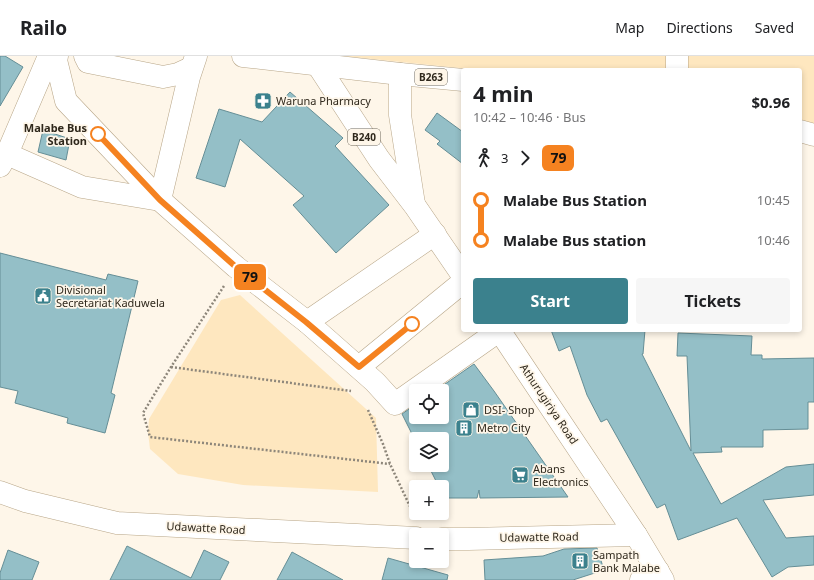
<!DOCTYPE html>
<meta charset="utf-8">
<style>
:root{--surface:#fff;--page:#f6f6f6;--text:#202124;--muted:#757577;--line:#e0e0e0;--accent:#3b818d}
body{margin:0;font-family:"Noto Sans",sans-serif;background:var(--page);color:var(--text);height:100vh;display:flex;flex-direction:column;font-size:15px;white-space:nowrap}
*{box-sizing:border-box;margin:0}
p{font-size:13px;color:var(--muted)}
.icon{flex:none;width:22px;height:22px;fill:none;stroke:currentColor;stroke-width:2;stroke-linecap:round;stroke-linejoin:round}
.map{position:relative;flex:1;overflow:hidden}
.sheet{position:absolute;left:461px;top:12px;width:341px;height:264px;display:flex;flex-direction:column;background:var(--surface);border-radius:4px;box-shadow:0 2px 6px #0003}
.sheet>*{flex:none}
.badge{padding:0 8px;border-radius:6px;font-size:14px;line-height:26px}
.tools{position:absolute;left:409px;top:328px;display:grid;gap:8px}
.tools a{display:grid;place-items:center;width:40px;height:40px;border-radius:4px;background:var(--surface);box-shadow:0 2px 6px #0003;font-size:20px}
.map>.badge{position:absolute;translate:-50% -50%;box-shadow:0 0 0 2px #fff}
.legs{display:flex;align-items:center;gap:6px;height:44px;padding:0 12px;font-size:13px}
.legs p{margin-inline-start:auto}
.summary{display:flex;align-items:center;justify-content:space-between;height:68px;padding:0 12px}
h1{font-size:22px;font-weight:700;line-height:30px}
.action{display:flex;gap:8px;margin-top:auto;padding:8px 12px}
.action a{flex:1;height:46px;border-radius:4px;background:var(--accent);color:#fff;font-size:16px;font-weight:700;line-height:46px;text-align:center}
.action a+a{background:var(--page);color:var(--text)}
ul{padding:0 12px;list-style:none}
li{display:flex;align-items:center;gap:14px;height:40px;font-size:15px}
li i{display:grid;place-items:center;width:6px;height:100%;margin:0 5px;background:currentColor}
li i::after{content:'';width:10px;height:10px;margin:-5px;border:3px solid;border-radius:50%;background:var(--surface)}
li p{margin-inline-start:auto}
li:first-child i{background:linear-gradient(#0000 50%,currentColor 0)}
li:last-child i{background:linear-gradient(currentColor 50%,#0000 0)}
header{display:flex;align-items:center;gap:24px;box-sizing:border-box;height:56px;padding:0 20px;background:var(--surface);border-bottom:1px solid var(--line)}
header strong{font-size:19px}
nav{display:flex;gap:22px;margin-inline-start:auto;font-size:14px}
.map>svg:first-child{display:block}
</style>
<header>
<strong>Railo</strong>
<nav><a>Map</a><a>Directions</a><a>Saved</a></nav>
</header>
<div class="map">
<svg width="814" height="524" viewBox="0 0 814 524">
<rect width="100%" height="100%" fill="#fef6e9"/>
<!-- built -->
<g fill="#fee7bf">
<path d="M343,0H814V69L800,65V14H479Z"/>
<path d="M240,239L376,362L378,436L243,429L178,418L150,393L148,376L149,363L221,244Z"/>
</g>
<!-- building -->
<g fill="#94bfc7" stroke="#658e96">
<path d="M0,0H5L23,11L0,50Z"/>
<path d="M290,36L343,82L335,90L389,149L336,197L293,149L304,140L240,83L225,131L196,122L219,53L262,66Z"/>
<path d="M437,57L463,76V108L437,88L440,85L425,74Z"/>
<path d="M43,74L70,83L66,104L38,96Z"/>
<path d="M0,197L106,224L108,218L138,225L111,337L115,339L105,377L67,367L68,362L15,347L18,335L0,331Z"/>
<path d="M551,274H645L643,298H642L691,395L687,300H677L678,277L752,280L751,299H762V303L814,302V346H808V373L763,374V391H721L722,396L693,397L721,448L786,411L814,408V439L763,444L786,482L814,480V509L788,511L772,521L737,462L678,484L665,448L657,452L607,363L601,366L587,339L570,290L559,295Z"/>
<path d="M474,308L494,335L568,441L480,442L479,434L477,442H445L442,437V431H439L428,409H442V383H416V386L402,358L416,348V361H442V335H435Z"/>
<path d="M127,490L191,522L204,494L229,506L220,524H110Z"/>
<path d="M597,492L604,514L573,524H485L484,504L543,500L564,493Z"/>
<path d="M8,494L39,506L32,524H0V517Z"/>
<path d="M292,496L343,524H277Z"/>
<path d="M388,502L448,519L447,524H382Z"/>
</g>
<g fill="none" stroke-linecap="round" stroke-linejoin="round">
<!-- minor casing -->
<g stroke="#b8a688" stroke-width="23">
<g id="minor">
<path d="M57,0L56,4L66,45L160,144"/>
<path d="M85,0L88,6L163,21L178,18L191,12"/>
<path d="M677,14V0"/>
<path d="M7,98L82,131L160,144L236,211L307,266"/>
<path d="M0,110L7,98L49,0"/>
<path d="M160,144L189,21L196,0"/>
<path d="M435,178L307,266L375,326L395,348L500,274"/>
<path d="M359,311L463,226"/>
<path d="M0,436L25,445L117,467L416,482"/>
<path d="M442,483H468L636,479"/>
<path d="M641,524L658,515"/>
</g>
</g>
<!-- major casing -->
<g stroke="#b8a688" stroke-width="23">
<g id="major">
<path d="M243,0L400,18L463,24"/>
<path d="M317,8L379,103L415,150L463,220"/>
<path d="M400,18V59L414,148"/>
<path d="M800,75L814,79"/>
<path d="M499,274L636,479L663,524"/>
</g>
</g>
<!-- path -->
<g stroke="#8d867a" stroke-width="2.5" stroke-dasharray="2 2" stroke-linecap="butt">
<path d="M224,230L171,311L143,357L150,381L390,408"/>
<path d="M171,311L351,335"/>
<path d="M368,354L383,388L390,408L415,461"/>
</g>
<!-- minor -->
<use href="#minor" stroke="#fff" stroke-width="22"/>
<!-- major -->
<use href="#major" stroke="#fff" stroke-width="22"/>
</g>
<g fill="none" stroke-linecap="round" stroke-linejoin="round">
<!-- line-1 casing -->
<g stroke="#fff" stroke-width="9">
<path id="line-1" d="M98,78L160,144L236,211L306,266L359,311L412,268"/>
</g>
<!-- line-1 -->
<use href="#line-1" stroke="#f58220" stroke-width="6"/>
</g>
<!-- icons -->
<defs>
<g id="pharmacy-square" transform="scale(0.9)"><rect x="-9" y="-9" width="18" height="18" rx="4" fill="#3b818d" stroke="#fef6e9"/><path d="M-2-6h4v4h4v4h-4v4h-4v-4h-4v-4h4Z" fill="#fff"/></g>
<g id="civic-square" transform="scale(0.9)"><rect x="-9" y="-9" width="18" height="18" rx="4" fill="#3b818d" stroke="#fef6e9"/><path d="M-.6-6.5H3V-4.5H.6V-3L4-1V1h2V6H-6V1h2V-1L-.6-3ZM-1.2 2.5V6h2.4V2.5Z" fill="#fff"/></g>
<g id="shop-square" transform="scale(0.9)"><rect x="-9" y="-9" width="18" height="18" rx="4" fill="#3b818d" stroke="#fef6e9"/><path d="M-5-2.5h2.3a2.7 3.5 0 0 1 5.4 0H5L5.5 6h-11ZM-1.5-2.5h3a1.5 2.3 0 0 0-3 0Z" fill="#fff"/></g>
<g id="building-square" transform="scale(0.9)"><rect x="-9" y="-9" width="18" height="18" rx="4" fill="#3b818d" stroke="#fef6e9"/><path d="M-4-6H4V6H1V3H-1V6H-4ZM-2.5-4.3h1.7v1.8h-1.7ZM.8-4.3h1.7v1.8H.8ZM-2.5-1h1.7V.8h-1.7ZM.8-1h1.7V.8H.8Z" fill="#fff"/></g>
<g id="supermarket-square" transform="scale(0.9)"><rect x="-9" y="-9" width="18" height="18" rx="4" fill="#3b818d" stroke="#fef6e9"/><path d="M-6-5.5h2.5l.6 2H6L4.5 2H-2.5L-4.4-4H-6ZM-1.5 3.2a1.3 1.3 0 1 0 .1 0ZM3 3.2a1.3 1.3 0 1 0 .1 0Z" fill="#fff"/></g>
</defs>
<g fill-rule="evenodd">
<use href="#pharmacy-square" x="263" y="45"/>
<use href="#civic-square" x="43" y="240"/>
<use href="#shop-square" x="471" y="354"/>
<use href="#building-square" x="464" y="372"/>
<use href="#supermarket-square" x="520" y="419"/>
<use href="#building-square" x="580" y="505"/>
</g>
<!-- markers -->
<g fill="#fff" stroke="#f58220" stroke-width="2">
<circle cx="98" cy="78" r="7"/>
<circle cx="412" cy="268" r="7"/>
</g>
<g text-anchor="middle" stroke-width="3.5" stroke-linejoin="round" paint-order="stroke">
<!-- shield labels -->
<g fill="#fef6e9" stroke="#6d665a" stroke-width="1">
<rect x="415" y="13" width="32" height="16" rx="3"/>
<rect x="348" y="73" width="32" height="16" rx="3"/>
</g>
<g font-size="10" font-weight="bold" fill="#2f281c">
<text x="431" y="25">B263</text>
<text x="364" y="85">B240</text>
</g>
<!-- poi labels -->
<g font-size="11" fill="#2f281c" stroke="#fef6e9" text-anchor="start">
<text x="276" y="49">Waruna Pharmacy</text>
<text x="56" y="238">Divisional<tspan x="56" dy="13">Secretariat Kaduwela</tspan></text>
<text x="484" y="358">DSI- Shop</text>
<text x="477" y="376">Metro City</text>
<text x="533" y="417">Abans<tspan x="533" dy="13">Electronics</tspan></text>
<text x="593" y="503">Sampath<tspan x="593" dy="13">Bank Malabe</tspan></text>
</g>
<!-- stop labels -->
<g font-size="11" font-weight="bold" fill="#2f281c" stroke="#fef6e9" text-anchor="end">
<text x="87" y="76">Malabe Bus<tspan x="87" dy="13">Station</tspan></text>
</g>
<!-- street labels -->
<g font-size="11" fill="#2f281c" stroke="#fef6e9">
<text transform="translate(549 348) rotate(56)" y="4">Athurugiriya Road</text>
<text transform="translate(206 472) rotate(3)" y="4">Udawatte Road</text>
<text transform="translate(539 481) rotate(-1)" y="4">Udawatte Road</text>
</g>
</g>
</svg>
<div class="tools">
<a><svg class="icon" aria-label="locate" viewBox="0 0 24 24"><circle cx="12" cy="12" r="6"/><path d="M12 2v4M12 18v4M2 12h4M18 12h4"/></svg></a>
<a><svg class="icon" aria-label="layers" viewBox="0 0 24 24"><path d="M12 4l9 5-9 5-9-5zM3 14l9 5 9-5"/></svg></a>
<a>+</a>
<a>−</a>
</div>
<b class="badge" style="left:250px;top:221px;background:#f58220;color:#111">79</b>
<section class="sheet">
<div class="summary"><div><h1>4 min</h1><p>10:42 – 10:46 · Bus</p></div><b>$0.96</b></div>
<div class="legs"><svg class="icon" aria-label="walk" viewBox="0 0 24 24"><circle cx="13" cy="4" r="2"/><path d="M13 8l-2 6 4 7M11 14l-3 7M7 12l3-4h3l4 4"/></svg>3<svg class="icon" aria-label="forward" viewBox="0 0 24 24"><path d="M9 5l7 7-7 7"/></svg><b class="badge" style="background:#f58220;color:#111">79</b></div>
<ul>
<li><i style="color:#f58220"></i><b>Malabe Bus Station</b><p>10:45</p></li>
<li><i style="color:#f58220"></i><b>Malabe Bus station</b><p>10:46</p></li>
</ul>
<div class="action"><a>Start</a><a>Tickets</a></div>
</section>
</div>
